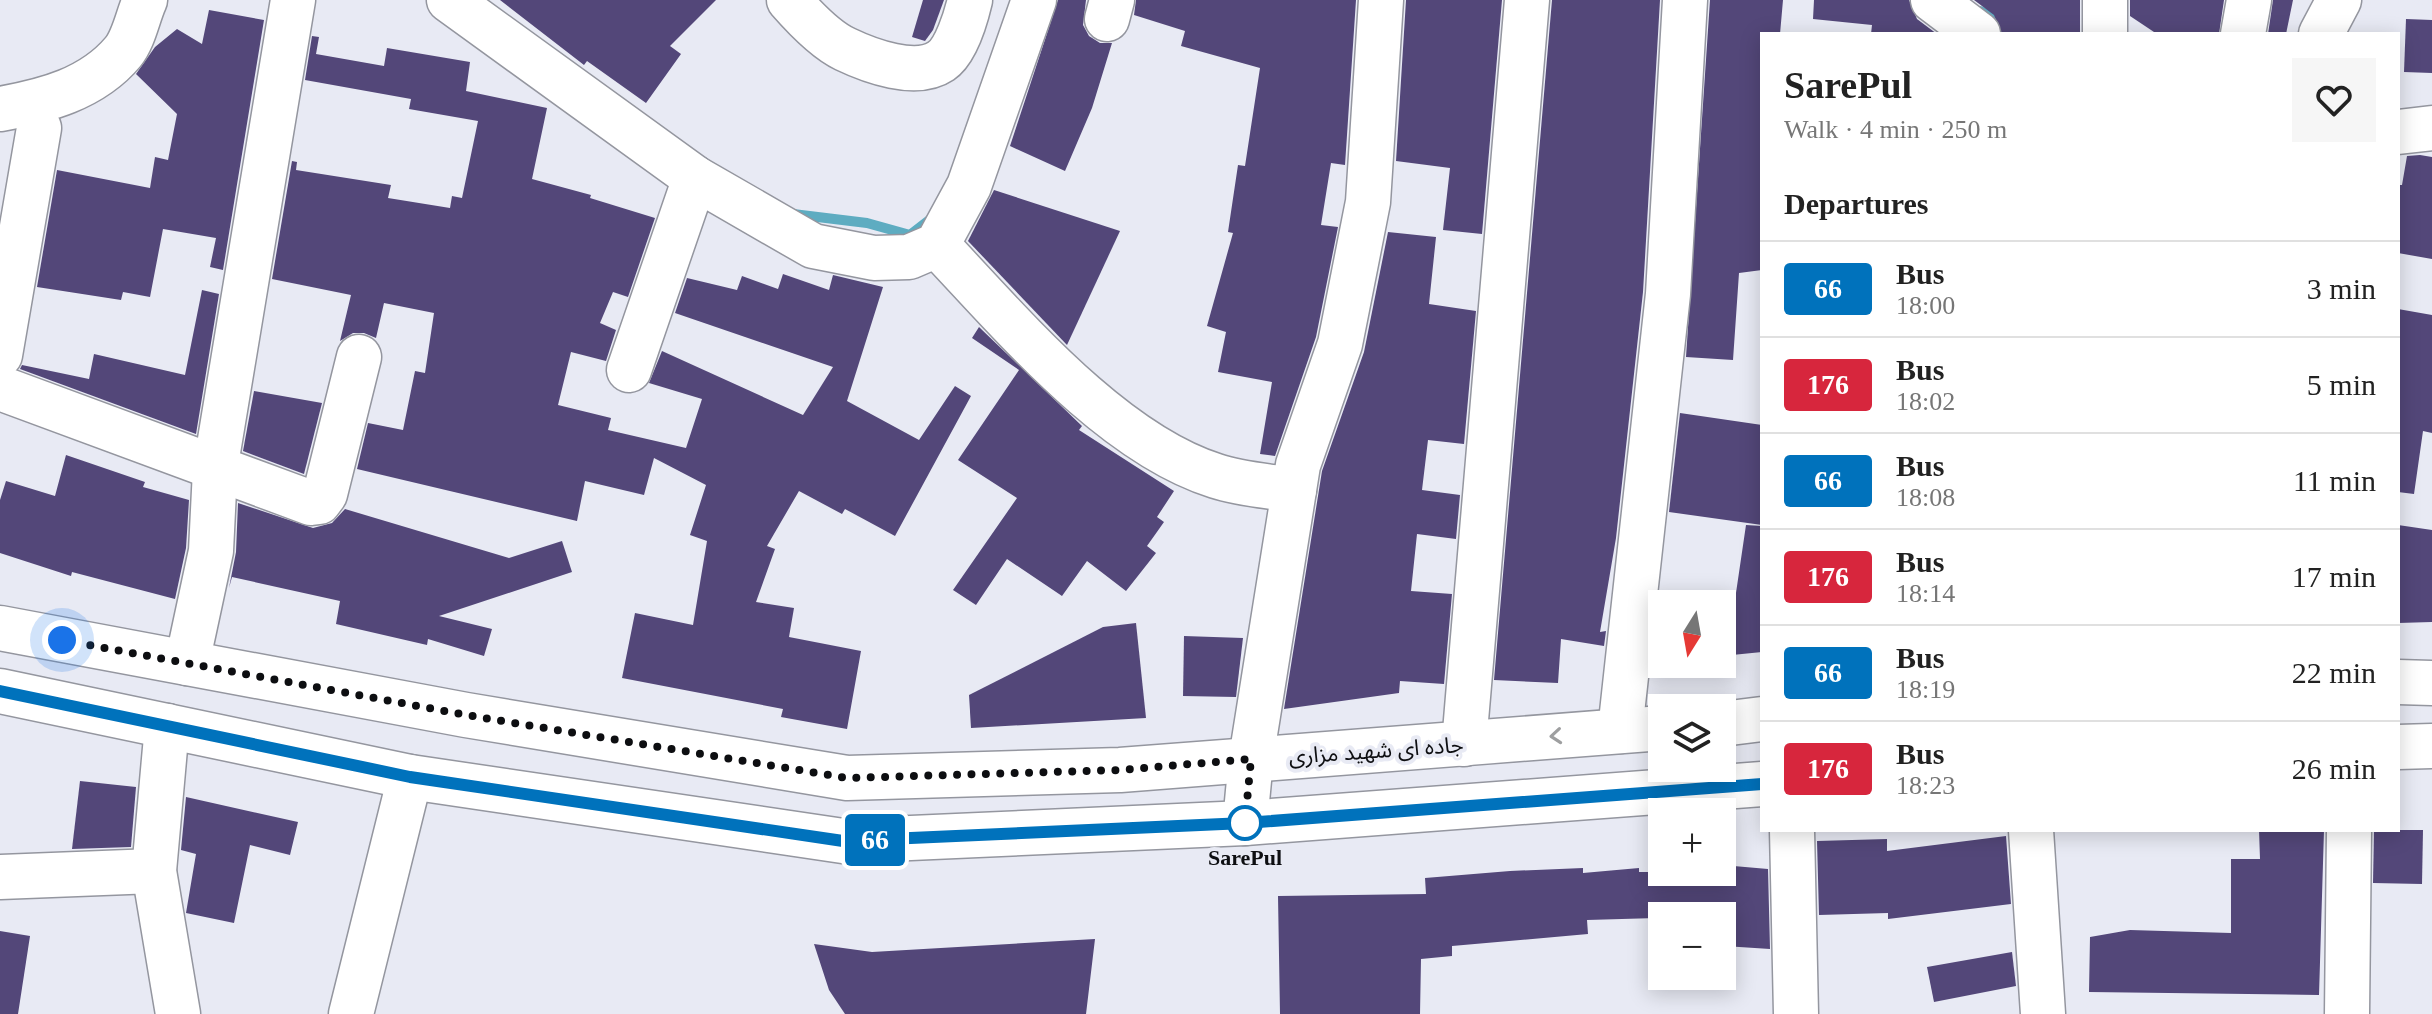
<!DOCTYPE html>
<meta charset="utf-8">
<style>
:root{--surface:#fff;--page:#f6f6f6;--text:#222;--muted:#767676;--line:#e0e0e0}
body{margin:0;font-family:"Times New Roman","Noto Sans Arabic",serif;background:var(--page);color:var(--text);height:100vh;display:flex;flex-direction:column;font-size:30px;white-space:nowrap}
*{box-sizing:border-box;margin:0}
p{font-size:26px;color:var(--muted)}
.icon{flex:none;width:44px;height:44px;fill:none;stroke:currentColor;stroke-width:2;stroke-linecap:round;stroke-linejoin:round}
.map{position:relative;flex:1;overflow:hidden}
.panel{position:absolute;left:1760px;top:32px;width:640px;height:800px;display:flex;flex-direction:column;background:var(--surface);border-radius:0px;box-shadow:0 4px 20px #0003}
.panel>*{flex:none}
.badge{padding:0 16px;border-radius:6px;font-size:28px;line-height:52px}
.needle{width:52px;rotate:191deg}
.tools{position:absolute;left:1648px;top:590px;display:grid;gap:16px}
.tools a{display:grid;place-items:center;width:88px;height:88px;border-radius:0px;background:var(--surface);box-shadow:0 4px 20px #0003;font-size:40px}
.you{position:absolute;width:40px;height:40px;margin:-20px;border:6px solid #fff;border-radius:50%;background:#1a73e8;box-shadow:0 0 0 12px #1a73e833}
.map>.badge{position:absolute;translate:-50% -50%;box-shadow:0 0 0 4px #fff}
h2{padding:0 24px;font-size:30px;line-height:72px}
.round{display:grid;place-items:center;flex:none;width:84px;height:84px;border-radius:0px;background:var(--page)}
.overview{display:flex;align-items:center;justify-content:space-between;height:136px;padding:0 24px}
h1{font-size:38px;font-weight:800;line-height:60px}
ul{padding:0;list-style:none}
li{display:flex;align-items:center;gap:24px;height:96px;padding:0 24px;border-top:2px solid var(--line)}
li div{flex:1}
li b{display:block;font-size:30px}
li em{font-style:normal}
li .badge{min-width:88px;font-weight:700;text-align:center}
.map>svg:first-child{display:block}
</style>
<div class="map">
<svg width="2432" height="1014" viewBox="0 0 2432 1014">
<rect width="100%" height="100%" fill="#e8eaf4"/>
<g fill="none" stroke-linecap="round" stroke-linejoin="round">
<!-- stream -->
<g stroke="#5eacc1" stroke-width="10">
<path d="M1980,11L2024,34"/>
<path d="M793,214L867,223L910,235L932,218"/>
</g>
</g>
<!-- building -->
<g fill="#534779">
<path d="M500,0H716L670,46L681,54L646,103L587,61L584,65Z"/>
<path d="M923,0H944L933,30L925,41L912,37Z"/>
<path d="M1058,0H1086L1083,25L1089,36L1100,43H1112L1092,108L1065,171L1010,146Z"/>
<path d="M1136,0H1356L1345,165L1331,163L1321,225L1338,227L1316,337L1275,456L1260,454L1272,382L1218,372L1226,332L1207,326L1233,233L1228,232L1238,165L1245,166L1260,68L1181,46L1185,31L1134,15Z"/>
<path d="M1406,0H1502L1482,234L1443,230L1450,168L1396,161Z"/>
<path d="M1552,0H1660L1643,292L1616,538L1600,632L1606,631L1604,646L1561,639L1558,683L1494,680Z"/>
<path d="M1710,0H1783L1780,34H1762V270L1739,273L1733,360L1686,357Z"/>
<path d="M1814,0H1909L1917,19L1937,34H1871L1872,25L1813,19Z"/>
<path d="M1974,0H2080V34H2002L1994,15Z"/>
<path d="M2130,0H2224L2219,34H2157L2130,16Z"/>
<path d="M2273,0H2293L2286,34H2268Z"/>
<path d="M209,10L264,20L223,270L210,267L216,238L163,229L150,297L123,292L121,300L37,287L57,170L150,188L155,157L168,160L177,114L136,74L155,47L177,29L202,44Z"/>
<path d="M2406,19L2432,20V73L2404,72Z"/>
<path d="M312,36L319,37L316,54L384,66L387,48L470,62L466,91L547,108L532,179L591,195L590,198L655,218L628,297L613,292L600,323L616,330L606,361L571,352L558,405L611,418L608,430L686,448L702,399L649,383L662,351L803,415L833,367L675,313L687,278L737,290L742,276L778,289L783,274L829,290L833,275L883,287L847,401L919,440L955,386L971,396L895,536L845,509L842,514L799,491L767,546L775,549L756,602L794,608L789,637L861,651L847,729L781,717L783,709L622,678L635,613L693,625L707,541L690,535L706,485L654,458L644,495L585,481L577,521L357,469L368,423L403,430L415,371L425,373L434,313L384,303L376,338L364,333H353L340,341L351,295L272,279L292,161L297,162L296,170L391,185L388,198L450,208L452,196L462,198L478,121L409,109L411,99L305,80Z"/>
<path d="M2420,155L2432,157V259L2398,253V185H2402L2407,156Z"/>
<path d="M994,190L1120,231L1067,345L968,241Z"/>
<path d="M1388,232L1436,237L1429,304L1476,311L1464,444L1428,440L1422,490L1460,495L1456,539L1417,534L1411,591L1452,594L1444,684L1400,681L1399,693L1284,709L1322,471L1364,352Z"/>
<path d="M202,290L219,294L196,434L20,369L22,365L89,379L94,354L185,375Z"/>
<path d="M2398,309L2432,315V433L2423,431L2414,494L2398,492Z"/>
<path d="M979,327L1082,426L1079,430L1174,491L1157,517L1164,522L1147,546L1156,553L1126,591L1087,561L1062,596L1007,559L976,605L953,590L1017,498L958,460L1019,370L972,338Z"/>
<path d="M254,391L322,403L304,474L243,451Z"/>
<path d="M1680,413L1762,425V525L1669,512Z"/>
<path d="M66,455L145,482L143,487L189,500L186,548L175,599L72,572L71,576L0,553V500L6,481L55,496Z"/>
<path d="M238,503L313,528L332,523L345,509L509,558L562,541L572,572L439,616L492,629L484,656L428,639L427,645L336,624L340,601L232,577L229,588L236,552Z"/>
<path d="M1746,525L1762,526V652L1722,656V621L1732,620Z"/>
<path d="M2398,525L2432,530V622L2398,623Z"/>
<path d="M1136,623L1146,718L971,728L969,695L1103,627Z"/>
<path d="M1184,636L1243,638L1236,697L1183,696Z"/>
<path d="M80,781L136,787L131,847L72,849Z"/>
<path d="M186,797L298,822L290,855L250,845L234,923L186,913L196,854L181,850Z"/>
<path d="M2259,830H2324L2319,995L2089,992L2090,937L2130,930L2231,933V859H2260Z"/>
<path d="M2374,830H2423L2422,884L2373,883Z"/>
<path d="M2006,836L2011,904L1888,919V913L1819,915L1817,841L1887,839V851Z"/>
<path d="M1722,865L1768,869L1770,949L1724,946L1726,916L1587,920L1588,934L1452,946V956L1421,959L1420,1014H1280L1278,896L1426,894L1425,878L1510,871L1583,868V873L1639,868V872H1722Z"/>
<path d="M0,931L30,936L18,1014H0Z"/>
<path d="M1095,939L1086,1014H845L829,990L814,944L872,952Z"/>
<path d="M2012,952L2016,986L1934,1002L1927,967Z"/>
</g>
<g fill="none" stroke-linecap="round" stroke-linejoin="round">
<!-- minor casing -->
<g stroke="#94969f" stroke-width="47">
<g id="minor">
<path d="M449,0L695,178L813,246L874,258L909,257L937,245L969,186L1034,0"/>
<path d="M789,0C803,16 826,40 845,49C870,61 916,78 941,61C956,51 966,17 970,0"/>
<path d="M1933,0L1978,34"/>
<path d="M1107,19L1112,0"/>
<path d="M2105,34V0"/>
<path d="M2243,34L2249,0"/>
<path d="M2321,34L2339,0"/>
<path d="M0,109C45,101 92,89 123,52C134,39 138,15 145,0"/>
<path d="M2398,132L2432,128"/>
<path d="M937,245C1012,324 1111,443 1216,476C1240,484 1268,486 1294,490"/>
<path d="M0,355L39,128"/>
<path d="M629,370L695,178"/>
<path d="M0,388L311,503L319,502L325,494L359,357"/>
<path d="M187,663L211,551L215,470L293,0"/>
<path d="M167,726L154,871L178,1014"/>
<path d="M1620,731L1668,294L1685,0"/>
<path d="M1464,744L1527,0"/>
<path d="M1245,823L1251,759L1298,465L1340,344L1368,202L1381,0"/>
<path d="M1792,830L1796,1014"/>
<path d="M2031,830L2043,1014"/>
<path d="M0,877L154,871"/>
<path d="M351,1014L410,777"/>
<path d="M2347,1014L2349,830"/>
</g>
</g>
<!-- major casing -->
<g stroke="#94969f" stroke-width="47">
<g id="major">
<path d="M0,628L466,715L847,778L1120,770L1662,728"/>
<path d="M2398,682L2432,683"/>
<path d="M0,691L410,777L843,841L1245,823L1762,784"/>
<path d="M1722,724L1762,719"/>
<path d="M2398,747L2432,746"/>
</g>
</g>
<!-- minor -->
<use href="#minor" stroke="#fff" stroke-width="44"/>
<!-- major -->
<use href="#major" stroke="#fff" stroke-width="44"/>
</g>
<!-- one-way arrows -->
<defs><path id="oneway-chevron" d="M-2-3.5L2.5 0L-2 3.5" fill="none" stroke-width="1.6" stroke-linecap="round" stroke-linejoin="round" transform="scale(2)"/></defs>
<use stroke="#9e9fa0" href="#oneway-chevron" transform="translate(1556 736) rotate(175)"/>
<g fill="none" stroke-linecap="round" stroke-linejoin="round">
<!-- line casing -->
<g stroke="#fff" stroke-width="18">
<path id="line" d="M0,691L410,777L843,841L1245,823L1762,784"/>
</g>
<!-- line -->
<use href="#line" stroke="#0072bc" stroke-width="12"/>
<!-- walk -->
<path stroke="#0d0e11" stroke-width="8" stroke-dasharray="0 14.4" d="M62,640L466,715L847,778L1120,770L1251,759L1245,823"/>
</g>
<!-- markers -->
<circle fill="#fff" stroke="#0072bc" stroke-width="4" cx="1245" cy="823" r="16"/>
<g text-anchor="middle" stroke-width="8" stroke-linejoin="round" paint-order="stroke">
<!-- street labels -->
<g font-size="22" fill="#0d0e11" stroke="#e8eaf4">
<text transform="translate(1376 750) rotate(-4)" y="8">جاده ای شهید مزاری</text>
</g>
<!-- stop labels -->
<g font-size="22" font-weight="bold" fill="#0d0e11" stroke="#e8eaf4">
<text x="1245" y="865">SarePul</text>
</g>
</g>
</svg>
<div class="tools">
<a><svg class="needle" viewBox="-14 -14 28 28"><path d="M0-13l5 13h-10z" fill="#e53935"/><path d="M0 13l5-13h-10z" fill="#767676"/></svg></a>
<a><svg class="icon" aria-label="layers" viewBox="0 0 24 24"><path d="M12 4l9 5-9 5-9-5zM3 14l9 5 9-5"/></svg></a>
<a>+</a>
<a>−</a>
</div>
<div class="you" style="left:62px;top:640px"></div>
<b class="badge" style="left:875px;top:840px;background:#0072bc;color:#fff">66</b>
<section class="panel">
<div class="overview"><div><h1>SarePul</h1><p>Walk · 4 min · 250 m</p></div><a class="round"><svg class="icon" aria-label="heart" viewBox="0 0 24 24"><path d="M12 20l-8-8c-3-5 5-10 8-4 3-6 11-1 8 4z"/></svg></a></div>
<h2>Departures</h2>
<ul>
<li><span class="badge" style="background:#0072bc;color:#fff">66</span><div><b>Bus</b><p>18:00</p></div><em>3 min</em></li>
<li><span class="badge" style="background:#d7263d;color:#fff">176</span><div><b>Bus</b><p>18:02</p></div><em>5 min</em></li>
<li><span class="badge" style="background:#0072bc;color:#fff">66</span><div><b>Bus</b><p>18:08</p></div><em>11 min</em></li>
<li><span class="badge" style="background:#d7263d;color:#fff">176</span><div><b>Bus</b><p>18:14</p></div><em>17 min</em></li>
<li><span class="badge" style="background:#0072bc;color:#fff">66</span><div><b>Bus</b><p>18:19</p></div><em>22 min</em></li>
<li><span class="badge" style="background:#d7263d;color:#fff">176</span><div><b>Bus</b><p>18:23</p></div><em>26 min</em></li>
</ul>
</section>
</div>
